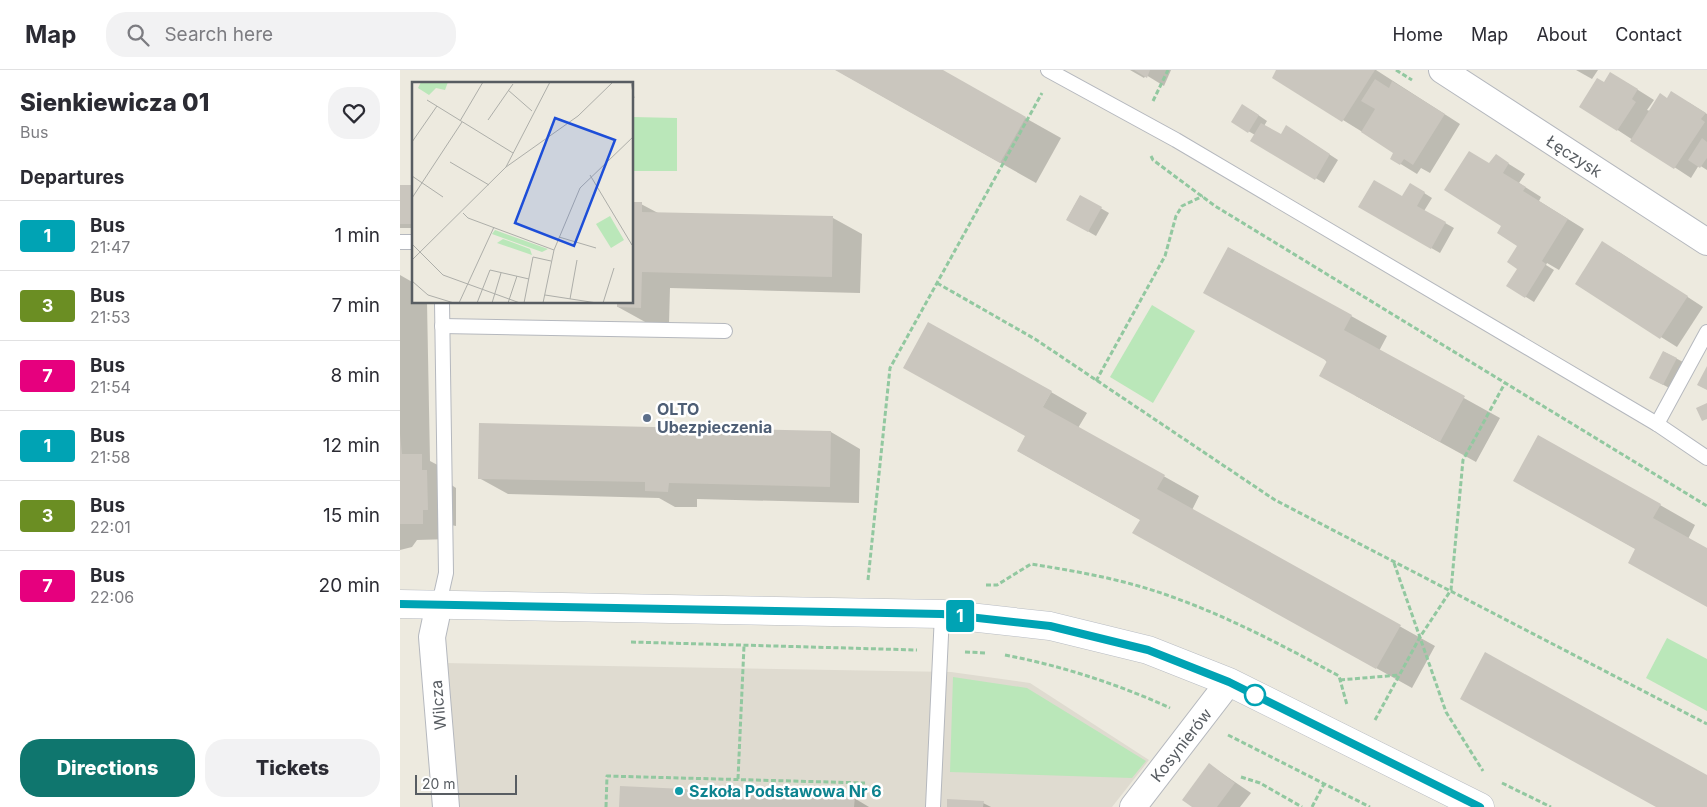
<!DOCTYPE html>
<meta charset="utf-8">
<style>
:root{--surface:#fff;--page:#f2f2f3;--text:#2b2b33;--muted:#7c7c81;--line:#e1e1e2;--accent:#0f766e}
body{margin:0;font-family:Inter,sans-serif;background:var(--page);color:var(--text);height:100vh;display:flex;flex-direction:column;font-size:19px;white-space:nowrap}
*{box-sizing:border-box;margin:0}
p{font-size:16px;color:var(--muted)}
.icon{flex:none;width:28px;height:28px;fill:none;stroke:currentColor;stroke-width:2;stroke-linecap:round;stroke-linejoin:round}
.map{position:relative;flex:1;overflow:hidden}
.drawer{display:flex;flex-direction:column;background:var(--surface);width:400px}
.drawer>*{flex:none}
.badge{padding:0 10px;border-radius:4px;font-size:18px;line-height:32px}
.scale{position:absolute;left:15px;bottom:12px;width:102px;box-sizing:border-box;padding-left:5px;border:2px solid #585d62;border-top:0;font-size:14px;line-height:18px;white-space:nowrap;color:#585d62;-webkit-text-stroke:4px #fff;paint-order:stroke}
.map>.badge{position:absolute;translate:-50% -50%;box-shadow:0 0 0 2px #fff}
h2{padding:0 20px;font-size:19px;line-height:45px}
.round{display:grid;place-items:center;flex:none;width:52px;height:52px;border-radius:20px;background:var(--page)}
.summary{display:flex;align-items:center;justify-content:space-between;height:85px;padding:0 20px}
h1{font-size:24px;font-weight:800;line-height:38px}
.action{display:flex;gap:10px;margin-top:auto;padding:10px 20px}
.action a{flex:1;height:58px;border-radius:20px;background:var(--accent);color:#fff;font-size:20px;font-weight:800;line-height:58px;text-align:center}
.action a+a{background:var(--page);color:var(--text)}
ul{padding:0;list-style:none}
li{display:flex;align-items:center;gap:15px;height:70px;padding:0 20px;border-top:1px solid var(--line)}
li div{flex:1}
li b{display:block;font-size:19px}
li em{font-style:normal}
li .badge{min-width:55px;font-weight:700;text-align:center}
header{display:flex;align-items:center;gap:30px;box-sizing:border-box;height:70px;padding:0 25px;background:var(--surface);border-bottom:1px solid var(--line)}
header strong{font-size:24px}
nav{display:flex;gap:28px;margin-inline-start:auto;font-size:18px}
.search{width:350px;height:45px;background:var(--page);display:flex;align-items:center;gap:12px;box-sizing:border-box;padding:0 18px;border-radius:20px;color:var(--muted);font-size:19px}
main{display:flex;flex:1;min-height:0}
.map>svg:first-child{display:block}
</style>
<header>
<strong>Map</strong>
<div class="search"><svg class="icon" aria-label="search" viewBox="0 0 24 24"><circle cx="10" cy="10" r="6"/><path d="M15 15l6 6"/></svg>Search here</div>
<nav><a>Home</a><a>Map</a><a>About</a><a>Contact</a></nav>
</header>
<main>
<section class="drawer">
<div class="summary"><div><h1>Sienkiewicza 01</h1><p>Bus</p></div><a class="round"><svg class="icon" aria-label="heart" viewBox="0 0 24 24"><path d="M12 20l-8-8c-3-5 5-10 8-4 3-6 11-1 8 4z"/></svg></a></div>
<h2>Departures</h2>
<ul>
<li><span class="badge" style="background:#00a3b4;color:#fff">1</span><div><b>Bus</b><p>21:47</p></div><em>1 min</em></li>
<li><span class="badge" style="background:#6b8e23;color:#fff">3</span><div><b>Bus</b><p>21:53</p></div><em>7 min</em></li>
<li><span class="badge" style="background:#e6007e;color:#fff">7</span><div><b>Bus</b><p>21:54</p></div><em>8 min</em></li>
<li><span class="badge" style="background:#00a3b4;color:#fff">1</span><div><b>Bus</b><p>21:58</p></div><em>12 min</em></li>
<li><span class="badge" style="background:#6b8e23;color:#fff">3</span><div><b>Bus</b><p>22:01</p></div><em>15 min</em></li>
<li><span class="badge" style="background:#e6007e;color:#fff">7</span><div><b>Bus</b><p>22:06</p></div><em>20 min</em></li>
</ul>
<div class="action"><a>Directions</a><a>Tickets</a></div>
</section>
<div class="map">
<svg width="1307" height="737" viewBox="0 0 1307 737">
<rect width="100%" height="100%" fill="#edeadf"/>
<!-- education -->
<path fill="#dfdbd0" d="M44,593L551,602L630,613L749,690L712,737H56Z"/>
<!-- green -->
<g fill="#bae7b9">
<path d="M233,47L277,48V101H233Z"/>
<path d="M752,235L795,261L753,333L710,307Z"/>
<path d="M1267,568L1307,589V641L1246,608Z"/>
<path d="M553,607L627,618L746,691L732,708L550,702Z"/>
</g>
<!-- shadow -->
<g fill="#0003">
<path d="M436,0H540L661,68L636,113Z"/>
<path d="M730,0H771L764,16L746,5L744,8Z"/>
<path d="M878,0H976L1060,54L1030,103L1021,98L1017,104L991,88L995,82L873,7Z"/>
<path d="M1176,0H1198L1192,9Z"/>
<path d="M1227,13L1254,30L1247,40L1250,41L1267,29L1288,32L1307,44V100L1299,95L1291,108L1181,36L1204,14Z"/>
<path d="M851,40L867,51L864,56L881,66L894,61L938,90L924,113L852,71L855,65L833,52Z"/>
<path d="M1096,86L1125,104L1119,113L1141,127L1139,131L1184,159L1159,200L1147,193L1146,195L1154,200L1134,232L1108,216L1119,198L1125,182L1103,156L1090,95Z"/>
<path d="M1010,114L1032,128L1024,141L1054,158L1040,183L960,137L1002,128Z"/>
<rect x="0" y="116" width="14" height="42"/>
<path d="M680,126L709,143L696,166L667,149Z"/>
<path d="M241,134L258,143L433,148L462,164L460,223L270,218L269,254L247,253L218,237L232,232Z"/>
<path d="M829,178L987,266L979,281L1100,348L1076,392L956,326Z"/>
<path d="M1219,182L1303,237L1277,277L1176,214Z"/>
<path d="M0,205L14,213V232H27L30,391L51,402L50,414L56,418V456L51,455V469L17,470L12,477L0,480Z"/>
<path d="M1264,282L1285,293L1271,319L1251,308Z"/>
<path d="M651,322L687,343L678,358L799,426L792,440L1035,576L1012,618L769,483L741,450L618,381Z"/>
<path d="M431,362L460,379L459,433L297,429V437H275L259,428L108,424L79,408Z"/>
<path d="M1114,410L1260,435L1295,455L1288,469L1307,479V536L1236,479Z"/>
<path d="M810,695L851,723L840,737H794Z"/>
<path d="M454,728L469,737H221Z"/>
<path d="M583,733L591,737H548Z"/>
</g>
<!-- building -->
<g fill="#cac6be">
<path d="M435,0H543L626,47L600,93Z"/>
<path d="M734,0H750L747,8Z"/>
<path d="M876,0H975L942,52L872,8Z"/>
<path d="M1210,2L1238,19L1232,29L1236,32L1217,61L1179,37L1197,8L1204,12Z"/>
<path d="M975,9L989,18L992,11L1045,44L1013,95L1004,89L1000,95L990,89L993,83L961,62L975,39L961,31Z"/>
<path d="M1271,21L1306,43L1301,49L1305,52L1274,99L1230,71L1260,23L1267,28Z"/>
<path d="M842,34L859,45L848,63L831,52Z"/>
<path d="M861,53L881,64L886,55L930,84L915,110L850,71Z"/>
<path d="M1302,68L1307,72V88L1300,98L1288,90Z"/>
<path d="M1069,81L1089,93L1096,84L1109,93L1103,103L1126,117L1123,121L1168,149L1142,191L1146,194L1125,228L1106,216L1117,199L1107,192L1117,176L1097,163L1101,156L1044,120Z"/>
<path d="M974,110L1002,126L1010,113L1025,122L1017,136L1046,152L1031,179L958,137Z"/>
<rect x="0" y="115" width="14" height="39"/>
<path d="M680,125L702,137L688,162L666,150Z"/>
<path d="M232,132H242V142L433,146L432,207L242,202L241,238L217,237V232H232Z"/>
<path d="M1202,171L1288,226L1260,269L1175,214Z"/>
<path d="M828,177L952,245L944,260L1065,326L1040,372L919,306L927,291L803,223Z"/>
<path d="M528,252L652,321L643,337L765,405L757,419L1001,555L976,599L732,463L740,450L617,381L625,366L503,298Z"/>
<path d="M1263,281L1277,288L1263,315L1249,308Z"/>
<path d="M1307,296V320L1297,315Z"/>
<path d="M1307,333V349L1302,351L1296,338Z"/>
<path d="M79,353L431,361L430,417L269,413L268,422L245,421V412L78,409Z"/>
<path d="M0,364L2,384H22V400H27L28,440H23V454H0Z"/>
<path d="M1138,365L1261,434L1253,448L1307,478V537L1228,493L1235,479L1113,411Z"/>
<path d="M1085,582L1307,705V737H1256L1060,629Z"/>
<path d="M809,693L835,713L817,737H792L782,730Z"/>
<path d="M220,716L455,727L454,737H219Z"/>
<path d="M547,729L584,731L583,737H547Z"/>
</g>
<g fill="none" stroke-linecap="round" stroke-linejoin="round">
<!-- lane casing -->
<g stroke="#b5b8be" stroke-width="16">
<g id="lane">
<path d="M648,0L776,70L1257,354L1307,388"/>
<path d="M0,172H14"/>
<path d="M42,256L325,261"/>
<path d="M1257,354L1307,262"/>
<path d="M39,534L46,503L42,232"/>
<path d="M533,737L542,544"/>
</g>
</g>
<!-- street casing -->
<g stroke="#b5b8be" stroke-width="28">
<g id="street">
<path d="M1042,0L1307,172"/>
<path d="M39,534L32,567L46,737"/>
<path d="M733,737L829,612"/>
</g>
</g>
<!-- secondary casing -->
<g stroke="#b8bcc3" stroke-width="29">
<path id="secondary" d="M0,534L542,544L650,556L748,580L829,612L1080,737"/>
</g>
<!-- path -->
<g stroke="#92c8a0" stroke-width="3" stroke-dasharray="5 2.5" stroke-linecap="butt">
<path d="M996,0L1012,10"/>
<path d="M753,31L768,0"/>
<path d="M751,86L753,90L815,136L1307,436"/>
<path d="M537,213L635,269L875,430L1307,654"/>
<path d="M696,311L765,186L776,146L782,136L803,126"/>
<path d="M994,493L1046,642L1083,701"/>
<path d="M468,510L490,298L642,23"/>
<path d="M586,515H597L631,494C675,501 721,509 764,524C825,545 882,575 939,606L947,635"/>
<path d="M231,572L517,580"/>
<path d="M565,582L587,583"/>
<path d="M605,585C662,596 718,614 770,638"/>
<path d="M940,610L999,605"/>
<path d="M975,650L1020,567L1051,520L1063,390L1105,313"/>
<path d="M828,665L970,737"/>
<path d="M841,707L860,713L902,737"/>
<path d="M338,709L344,576"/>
<path d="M1102,713L1151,737"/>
<path d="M206,737L207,706L465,713"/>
<path d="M912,737L924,714"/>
</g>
<!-- lane -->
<use href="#lane" stroke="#fff" stroke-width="14"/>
<!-- street -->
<use href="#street" stroke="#fff" stroke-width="26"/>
<!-- secondary -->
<use href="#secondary" stroke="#fff" stroke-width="28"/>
</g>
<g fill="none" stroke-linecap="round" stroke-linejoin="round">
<!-- line casing -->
<g stroke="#fff" stroke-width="11">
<path id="line" d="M0,534L542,544L650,556L748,580L829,612L1080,737"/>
</g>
<!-- line -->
<use href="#line" stroke="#00a3b4" stroke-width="8"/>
</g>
<!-- markers -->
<circle fill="#5c6f8a" stroke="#fff" stroke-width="2" cx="247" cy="348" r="5"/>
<circle fill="#fff" stroke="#00a3b4" stroke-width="2.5" cx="855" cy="625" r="10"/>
<circle fill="#0f9aa8" stroke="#fff" stroke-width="2" cx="279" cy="721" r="5"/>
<g text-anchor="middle" stroke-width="5" stroke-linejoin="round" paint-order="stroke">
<!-- street labels -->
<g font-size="16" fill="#585d62" stroke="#fff">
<text transform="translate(1174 86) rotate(33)" y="6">Łęczysk</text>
<text transform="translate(38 635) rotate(-95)" y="6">Wilcza</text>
<text transform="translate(781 675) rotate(-52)" y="6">Kosynierów</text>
</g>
<!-- service labels -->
<g font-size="16" font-weight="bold" fill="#4e5e75" stroke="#fff" text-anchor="start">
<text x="257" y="345">OLTO<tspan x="257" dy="18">Ubezpieczenia</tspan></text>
</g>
<!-- culture labels -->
<g font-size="16" font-weight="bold" fill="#0d838f" stroke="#fff" text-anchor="start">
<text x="289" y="727">Szkoła Podstawowa Nr 6</text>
</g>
</g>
<!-- overview -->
<g transform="translate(12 12)">
<rect width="221" height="221" fill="#edeadf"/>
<path d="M9,0H36L33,8L24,6L17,13L6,6ZM198,134L212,158L199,166L184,142ZM83,148L136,167L130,170L80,152ZM91,157L118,167L120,173L85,161Z" fill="#bae7b9"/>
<path fill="none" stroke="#adaea9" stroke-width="1" d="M219,0L222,16M96,8L120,29M15,18L101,71M76,38L101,2M48,39L71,0M0,60L25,24M38,80L77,103M94,85L138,0M178,93L220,163M0,94L31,115M0,116L50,40M51,131L56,136L142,168M147,155L184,166M0,162L31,193L108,221M0,178L94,85L166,34L201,0M0,199L16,213L42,221M133,213L185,221M158,217L165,178M47,221L82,145M65,221L78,188L117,197M80,221L89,191M96,221L105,194M112,221L121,175L139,179M131,221L142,168L168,106L222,54M191,221L202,186"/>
<path fill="#1d4ed8" fill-opacity="0.15" stroke="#1d4ed8" stroke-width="2.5" d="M143,36L203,58L162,164L103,141Z"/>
<rect width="221" height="221" fill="none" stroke="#585d62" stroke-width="2.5"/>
</g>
</svg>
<div class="scale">20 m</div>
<b class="badge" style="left:560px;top:546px;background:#00a3b4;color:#fff">1</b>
</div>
</main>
